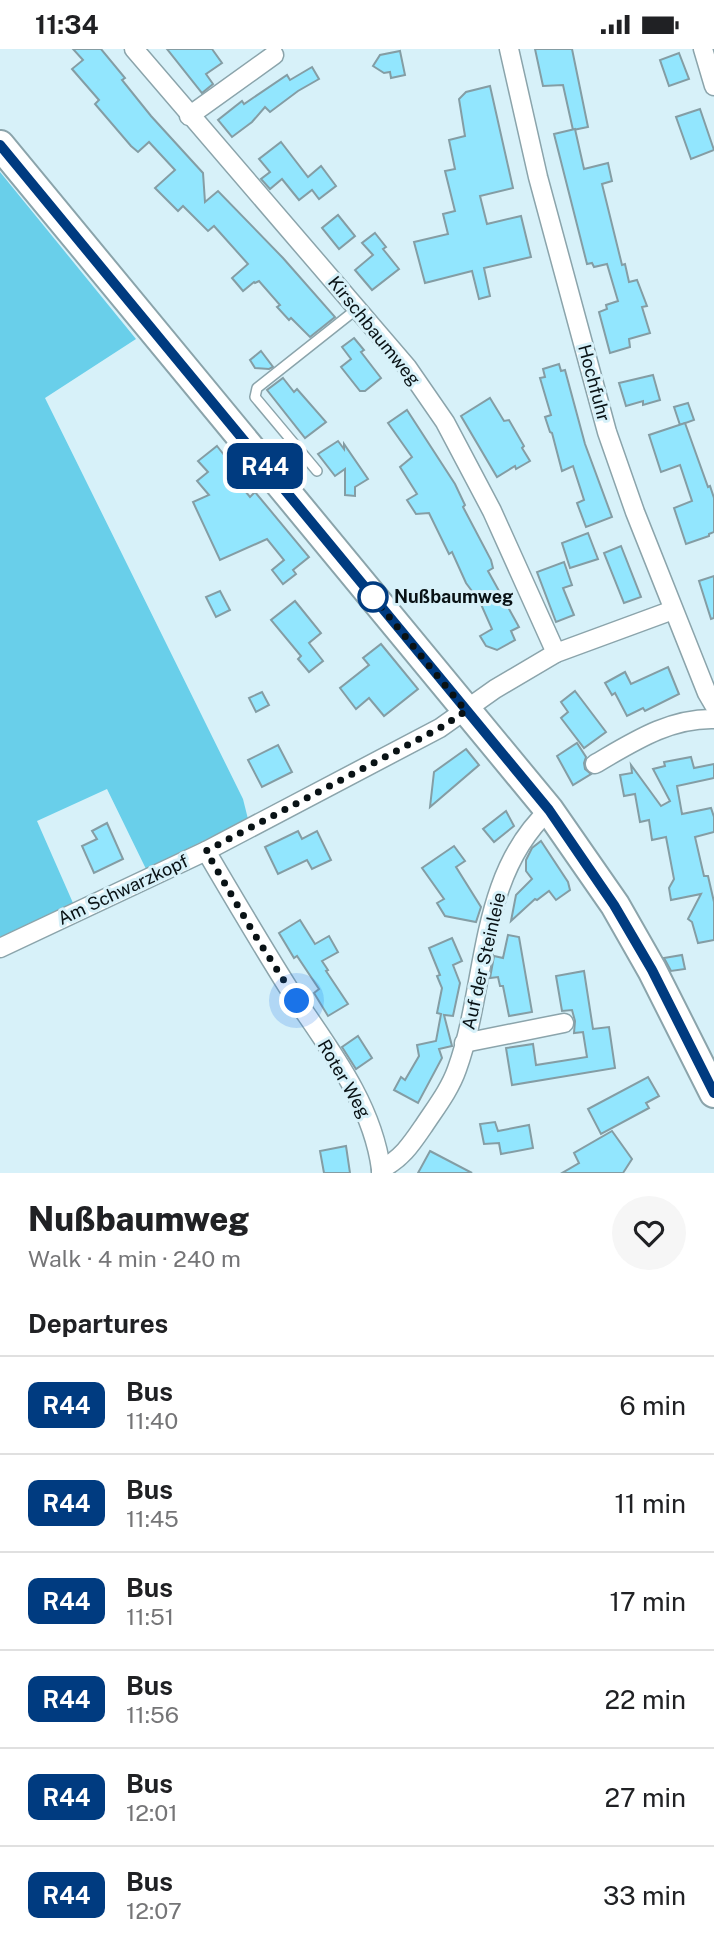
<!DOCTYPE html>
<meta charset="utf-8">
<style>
:root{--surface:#fff;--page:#f6f6f6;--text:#202124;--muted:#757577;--line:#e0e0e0}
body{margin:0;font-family:"Public Sans",sans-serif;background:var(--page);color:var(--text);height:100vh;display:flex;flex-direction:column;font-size:26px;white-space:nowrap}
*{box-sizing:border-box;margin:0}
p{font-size:23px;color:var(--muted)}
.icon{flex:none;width:38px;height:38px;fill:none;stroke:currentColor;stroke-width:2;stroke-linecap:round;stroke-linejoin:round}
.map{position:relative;height:1124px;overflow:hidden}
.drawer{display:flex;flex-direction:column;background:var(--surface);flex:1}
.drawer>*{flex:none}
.badge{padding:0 14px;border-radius:10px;font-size:24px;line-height:46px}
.you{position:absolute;width:35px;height:35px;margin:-18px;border:5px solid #fff;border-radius:50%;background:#1a73e8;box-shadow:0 0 0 10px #1a73e833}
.map>.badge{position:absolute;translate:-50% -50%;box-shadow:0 0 0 4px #fff}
h2{padding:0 28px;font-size:26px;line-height:63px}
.round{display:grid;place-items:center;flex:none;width:74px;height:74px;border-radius:37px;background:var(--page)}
.headline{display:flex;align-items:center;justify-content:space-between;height:119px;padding:0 28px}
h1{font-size:33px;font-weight:800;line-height:52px}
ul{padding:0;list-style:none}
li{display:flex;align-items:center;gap:21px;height:98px;padding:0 28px;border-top:2px solid var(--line)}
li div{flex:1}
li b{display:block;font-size:26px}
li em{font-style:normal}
li .badge{min-width:77px;font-weight:700;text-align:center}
.status{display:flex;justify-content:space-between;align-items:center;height:49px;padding:0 35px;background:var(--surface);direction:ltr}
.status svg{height:19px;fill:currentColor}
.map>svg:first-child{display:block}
</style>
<div class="status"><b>11:34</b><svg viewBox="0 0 49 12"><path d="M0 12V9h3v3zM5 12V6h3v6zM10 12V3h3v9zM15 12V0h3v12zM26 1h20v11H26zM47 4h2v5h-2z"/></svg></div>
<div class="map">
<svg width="714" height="1124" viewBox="0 0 714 1124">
<rect width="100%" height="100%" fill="#d7f1f9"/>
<!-- green -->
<path fill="#69cfea" d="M0,123L136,290L45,349L243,750L248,770L146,820L107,740L37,772L73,854L0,888Z"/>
<!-- building -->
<g fill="#92e6fe" stroke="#849da4" stroke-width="2">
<path d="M73,0H101L125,29L122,31L151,67L203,124L205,153L218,142L283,209L335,268L310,288L291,269L289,271L277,258L280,256L259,232L255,234L254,233L243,242L232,229L248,215L214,177L208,182L183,157L178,162L155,139L175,121L149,93L138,103L131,97L95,55L99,51L72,20L83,11Z"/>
<path d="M167,0H212L222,14L206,25L213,35L202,44Z"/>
<path d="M535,0H572L588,78L573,81L563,36L543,37Z"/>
<path d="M400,2L405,26L391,29L390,23L384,24L373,17L380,6Z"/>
<path d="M679,4L689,30L669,37L660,11Z"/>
<path d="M312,18L319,30L298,42L270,63L265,58L252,73L232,88L218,71L242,52L244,55L287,26L290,31Z"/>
<path d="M490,37L513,139L480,147L487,175L521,167L531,208L484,219L490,247L479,250L472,222L425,234L414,193L448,185L443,165L455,162L445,122L455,120L449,91L465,87L459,50L466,43Z"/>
<path d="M700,60L714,101L691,110L676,68Z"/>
<path d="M575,80L584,120L608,114L612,132L602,135L622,216L625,215L629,233L637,231L647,257L642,258L650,284L629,290L630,298L610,304L599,263L607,260L606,256L618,252L607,215L594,218L592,214L587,215L554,85Z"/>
<path d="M281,93L308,128L321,117L336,137L319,150L312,141L299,151L282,130L270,140L261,130L270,123L259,110Z"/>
<path d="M338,166L355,187L339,200L322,179Z"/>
<path d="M375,184L386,198L383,200L399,220L372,241L355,221L373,206L362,194Z"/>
<path d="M354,289L364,301L361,303L381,329L365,342H360L341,318L351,310L342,298Z"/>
<path d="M261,302L273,318L269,320L255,319L250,311Z"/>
<path d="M559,315L561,322L565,321L585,395L612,468L586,478L577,454L584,451L573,417L562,422L552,384L550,383L545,368L551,366L540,329L545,328L543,320Z"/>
<path d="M653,326L660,351L643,356V352L626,357L619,334Z"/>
<path d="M283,329L294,343L297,340L326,373L305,389L267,341Z"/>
<path d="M490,349L504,372L509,371L524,397L522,399L530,412L516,420L515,417L497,428L461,367Z"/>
<path d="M688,354L694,371L680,376L674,358Z"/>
<path d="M407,361L455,435L465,456L463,458L491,511L493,519L488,522L519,578L511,582L515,591L497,601L486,597L480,587L492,580L480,553L466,534L452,503L449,505L429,464L416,465L407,451L417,445L400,418L412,408L388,374Z"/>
<path d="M685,374L708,438L710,437L714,449V483L709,485V487L686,495L674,459L692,452L680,416L661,423L649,386Z"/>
<path d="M338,392L344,400V395L368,430L355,438V447L345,446V420L335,427L318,405Z"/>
<path d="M217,397L235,420L230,424L250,448L255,443L309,508L293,521L296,525L283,535L272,521L284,511L267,490L220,511L193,453L209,446L197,432L208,423L198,412Z"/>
<path d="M588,484L598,510L570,519L562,494Z"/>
<path d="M621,497L641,548L624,554L604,504Z"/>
<path d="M564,513L572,536L563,539L574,566L556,573L537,523Z"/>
<path d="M714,527V569L711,570L699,532Z"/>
<path d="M220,542L230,561L216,568L206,548Z"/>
<path d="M295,552L321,584L309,594L323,612L309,623L298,610L301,607L271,571Z"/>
<path d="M381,595L418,640L384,667L369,649L356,660L340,639L369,616L363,609Z"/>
<path d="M668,618L679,645L645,662L643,659L627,667L615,644L612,646L605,634L625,623L631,635Z"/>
<path d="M575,642L606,683L584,699L561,669L568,663L561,653Z"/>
<path d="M262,643L269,656L256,663L249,649Z"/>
<path d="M577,694L586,708L584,714L585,720L591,725L573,736L557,707Z"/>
<path d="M278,696L292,723L262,738L248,711Z"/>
<path d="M466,700L479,716L430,758L434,723Z"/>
<path d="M691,708L694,719L714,715V729L677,737L682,765L711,759L714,768V783L695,788L704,827H708L714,853V891L698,894L692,873L688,870L701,845L671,851L669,839L674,830L666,788L652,791L649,771L640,773L635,745L624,747L620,726L632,724L631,716L661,757L670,752L653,720L665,717L664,713Z"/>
<path d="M506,762L514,777L494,793L483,780Z"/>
<path d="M107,774L123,810L94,824L82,797L97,790L92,782Z"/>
<path d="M298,782L302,790L317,782L331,811L312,820L307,811L278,825L265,798Z"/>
<path d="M541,792L568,833L570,841L556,851L549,842L537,851L535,850L511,872L516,846L532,830L526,822V811L532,799Z"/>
<path d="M454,797L465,812L456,818L481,858L476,873L445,867L437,854L444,850L422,819Z"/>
<path d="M300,871L315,895L329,887L338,903L322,912L328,921L326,922L348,955L328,967L314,944L319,940L297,907L294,909L279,884Z"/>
<path d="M508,886L519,888L532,963L509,967L503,937H500L498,928L490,929L494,907L503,909Z"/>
<path d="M452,889L462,912L453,916L460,934L453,967L444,966L452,997L439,1000L442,1009L418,1054L394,1041L401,1028L405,1031L419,1007L417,996L436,992L441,965L437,964L442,939L437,927L440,926L429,899Z"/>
<path d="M682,906L685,920L671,922L664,909Z"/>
<path d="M584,922L593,980L609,978L615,1019L512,1036L506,999L533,995L536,1016L587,1008L583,983L574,984L575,972L572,961L562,962L556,927Z"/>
<path d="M358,987L372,1009L356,1020L342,998Z"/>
<path d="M648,1028L659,1047L646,1054L649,1059L601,1085L588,1060Z"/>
<path d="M495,1073L498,1082L529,1076L533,1099L501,1105L499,1094L484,1095L480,1075Z"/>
<path d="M612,1082L632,1110L623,1124H562L579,1114L574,1104Z"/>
<path d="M346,1097L350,1124H324L320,1102Z"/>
<path d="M430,1102L472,1124H418Z"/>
</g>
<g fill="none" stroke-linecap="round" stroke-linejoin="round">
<!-- lane casing -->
<g stroke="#8ba4ab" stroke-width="12">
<path id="lane" d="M317,422L255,348L257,339L358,259"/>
</g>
<!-- street casing -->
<g stroke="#8ba4ab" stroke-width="21">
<g id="street">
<path d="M134,0L407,318L445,373L492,462L556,604"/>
<path d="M509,0L538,128L607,383L635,463L707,644L714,656"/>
<path d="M703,0L714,37"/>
<path d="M189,67L274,6"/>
<path d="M595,715C633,693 669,669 714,670"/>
<path d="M206,802C233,848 260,894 289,940C326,996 372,1052 381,1120"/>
<path d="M0,899L206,802L440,679L495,640L556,604L673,561"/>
<path d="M464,994L564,974"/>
<path d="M381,1124V1120C402,1110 412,1094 425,1075C437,1057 450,1040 457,1020C488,934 477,828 549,761"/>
</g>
</g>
<!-- primary casing -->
<g stroke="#8ba4ab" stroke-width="32">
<path id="primary" d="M0,96L549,761L615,856L652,921L714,1044"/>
</g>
<!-- lane -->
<use href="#lane" stroke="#fff" stroke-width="9"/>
<!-- street -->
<use href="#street" stroke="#fff" stroke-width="18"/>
<!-- primary -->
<use href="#primary" stroke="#fff" stroke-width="28"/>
</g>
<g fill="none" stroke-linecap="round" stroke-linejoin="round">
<!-- line casing -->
<g stroke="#fff" stroke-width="16">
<path id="line" d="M0,96L549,761L614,856L652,921L714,1044"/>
</g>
<!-- line -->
<use href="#line" stroke="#003b80" stroke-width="10"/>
<!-- walk -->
<path stroke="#091215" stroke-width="7" stroke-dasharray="0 12.6" d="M297,952L253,883L206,802L440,679L466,662L373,548"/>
</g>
<!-- markers -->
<circle fill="#fff" stroke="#003b80" stroke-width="3.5" cx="373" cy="548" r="14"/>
<g text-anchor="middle" stroke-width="6" stroke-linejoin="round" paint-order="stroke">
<!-- street labels -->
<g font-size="18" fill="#091215" stroke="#d7f1f9">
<text transform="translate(374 282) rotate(51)" y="6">Kirschbaumweg</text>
<text transform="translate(594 334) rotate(75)" y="6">Hochfuhr</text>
<text transform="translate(123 841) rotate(-25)" y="6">Am Schwarzkopf</text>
<text transform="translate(484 912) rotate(-77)" y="6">Auf der Steinleie</text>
<text transform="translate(344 1030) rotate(60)" y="6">Roter Weg</text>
</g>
<!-- stop labels -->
<g font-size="18" font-weight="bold" fill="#091215" stroke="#d7f1f9" text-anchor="start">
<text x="394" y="554">Nußbaumweg</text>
</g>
</g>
</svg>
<div class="you" style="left:297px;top:952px"></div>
<b class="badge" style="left:265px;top:417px;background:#003b80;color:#fff">R44</b>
</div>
<section class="drawer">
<div class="headline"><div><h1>Nußbaumweg</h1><p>Walk · 4 min · 240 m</p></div><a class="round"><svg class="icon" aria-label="heart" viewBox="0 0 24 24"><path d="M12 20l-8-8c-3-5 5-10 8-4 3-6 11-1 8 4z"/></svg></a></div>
<h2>Departures</h2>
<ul>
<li><span class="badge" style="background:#003b80;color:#fff">R44</span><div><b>Bus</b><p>11:40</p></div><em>6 min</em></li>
<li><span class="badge" style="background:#003b80;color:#fff">R44</span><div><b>Bus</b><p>11:45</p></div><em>11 min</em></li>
<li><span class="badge" style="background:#003b80;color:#fff">R44</span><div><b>Bus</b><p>11:51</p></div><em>17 min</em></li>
<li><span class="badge" style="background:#003b80;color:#fff">R44</span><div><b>Bus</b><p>11:56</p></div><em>22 min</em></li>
<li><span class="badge" style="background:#003b80;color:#fff">R44</span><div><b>Bus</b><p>12:01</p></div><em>27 min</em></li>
<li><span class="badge" style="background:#003b80;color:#fff">R44</span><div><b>Bus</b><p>12:07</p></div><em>33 min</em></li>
</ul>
</section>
